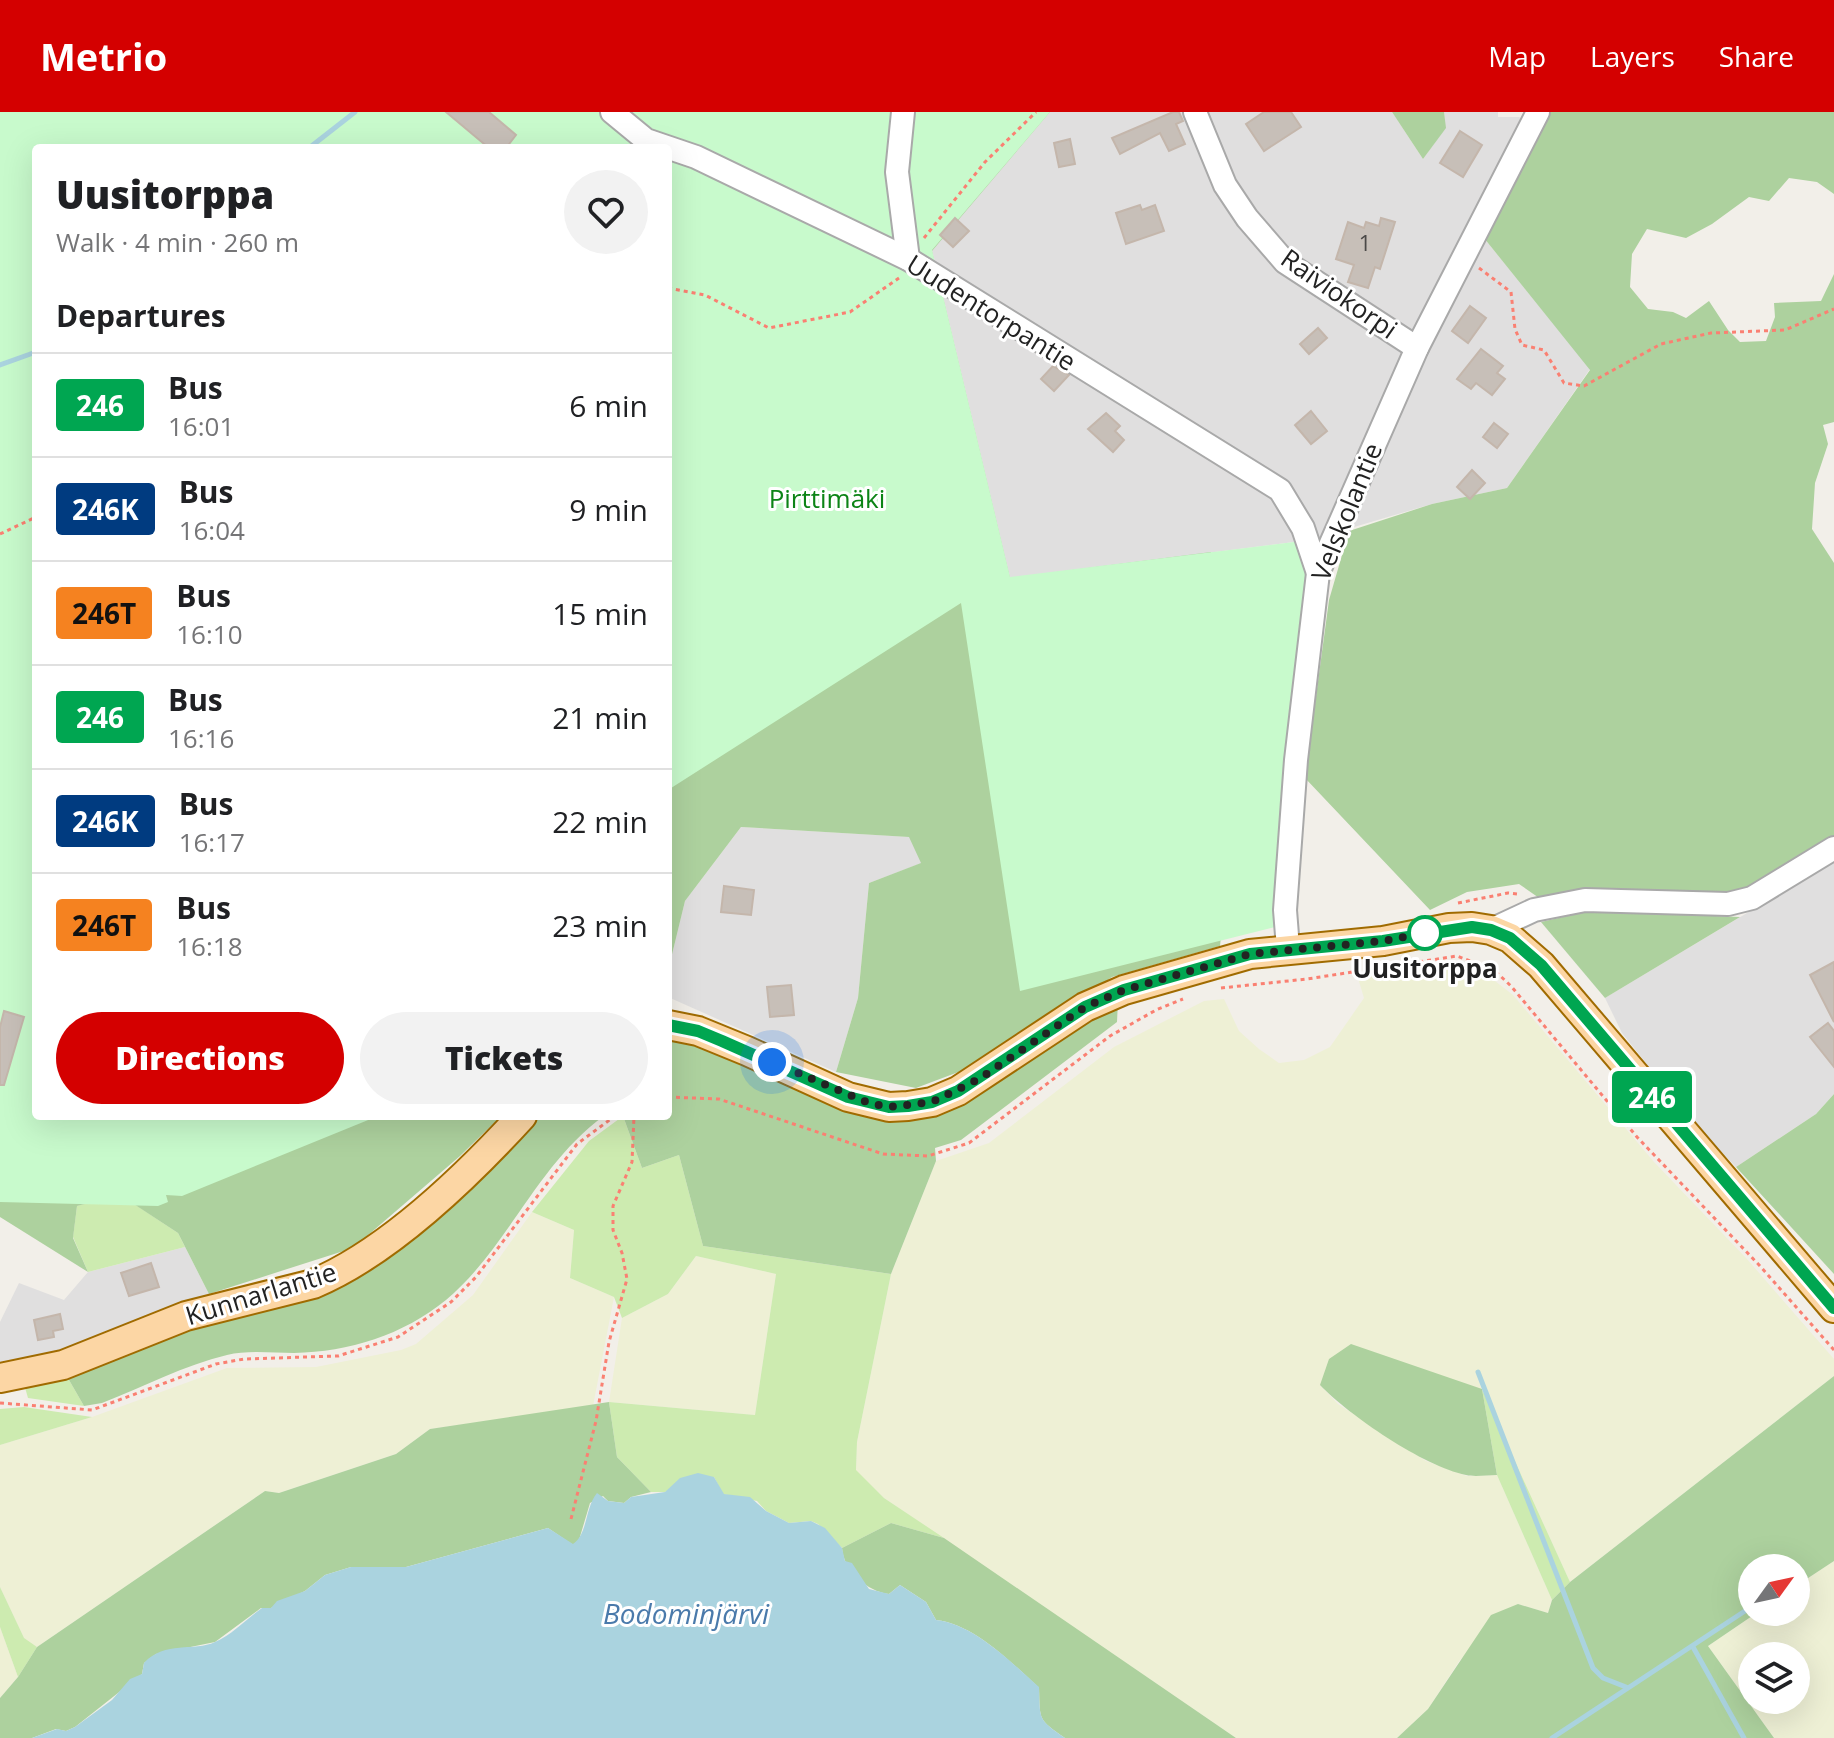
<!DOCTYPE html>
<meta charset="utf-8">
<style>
:root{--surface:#fff;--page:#f2f2f2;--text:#202124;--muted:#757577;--line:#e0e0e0;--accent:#d40000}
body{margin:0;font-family:"Open Sans",sans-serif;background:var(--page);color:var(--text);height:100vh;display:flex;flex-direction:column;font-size:30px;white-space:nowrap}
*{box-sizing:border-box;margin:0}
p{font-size:26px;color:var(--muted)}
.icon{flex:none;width:44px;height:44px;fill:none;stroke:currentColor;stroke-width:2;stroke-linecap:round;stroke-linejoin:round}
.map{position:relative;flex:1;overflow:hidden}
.sheet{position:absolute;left:32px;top:32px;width:640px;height:976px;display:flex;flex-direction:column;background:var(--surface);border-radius:8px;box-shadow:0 8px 32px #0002}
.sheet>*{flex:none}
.badge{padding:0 16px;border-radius:6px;font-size:28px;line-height:52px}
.needle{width:52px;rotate:57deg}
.tools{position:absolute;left:1738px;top:1442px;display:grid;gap:16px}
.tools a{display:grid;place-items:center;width:72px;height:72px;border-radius:50%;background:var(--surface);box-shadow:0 8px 32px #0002;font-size:40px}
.you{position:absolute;width:40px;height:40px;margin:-20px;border:6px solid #fff;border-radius:50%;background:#1a73e8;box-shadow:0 0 0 12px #1a73e833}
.map>.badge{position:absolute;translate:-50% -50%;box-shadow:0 0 0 4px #fff}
h2{padding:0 24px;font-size:30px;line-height:72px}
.round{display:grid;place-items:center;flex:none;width:84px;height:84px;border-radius:42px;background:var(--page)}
.overview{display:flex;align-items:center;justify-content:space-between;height:136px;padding:0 24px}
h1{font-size:38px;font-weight:800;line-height:60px}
.cta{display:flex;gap:16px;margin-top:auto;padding:16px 24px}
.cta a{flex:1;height:92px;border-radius:48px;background:var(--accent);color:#fff;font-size:32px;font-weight:800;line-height:92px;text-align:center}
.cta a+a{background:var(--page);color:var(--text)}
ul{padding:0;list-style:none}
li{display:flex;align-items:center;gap:24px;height:104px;padding:0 24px;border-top:2px solid var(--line)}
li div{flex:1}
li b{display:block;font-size:30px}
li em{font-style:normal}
li .badge{min-width:88px;font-weight:700;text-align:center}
header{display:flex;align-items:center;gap:48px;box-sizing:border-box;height:112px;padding:0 40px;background:var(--accent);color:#fff}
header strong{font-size:38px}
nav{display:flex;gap:44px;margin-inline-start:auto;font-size:28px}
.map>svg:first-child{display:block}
</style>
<header>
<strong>Metrio</strong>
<nav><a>Map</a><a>Layers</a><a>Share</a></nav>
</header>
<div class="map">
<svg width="1834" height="1626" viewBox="0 0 1834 1626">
<rect width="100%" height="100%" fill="#f2efe9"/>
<!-- residential -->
<g fill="#e0dfdf">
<path d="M1050,0H1392L1423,47L1445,16L1444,0H1498V5H1519L1539,17L1484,126L1590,257L1507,376L1432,392L1310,428L1010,466L932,138Z"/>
<path d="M741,715L910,725L922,751L869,771L858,886L836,960L668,885V859L685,789Z"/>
<path d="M1834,749V982L1816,1002L1736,1055L1697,1015L1622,921L1605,886Z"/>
<path d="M185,1135L209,1182L54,1246L0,1253V1210L19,1171L64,1188L88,1160Z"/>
</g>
<!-- farmland -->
<g fill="#eef0d5" fill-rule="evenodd">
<path d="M1448,849L1472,851L1513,883L1654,1050L1747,1147L1834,1247V1264L1570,1470L1482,1277L1320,1273L1338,1292L1426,1349L1467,1364L1497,1363L1552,1488L1548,1501L1518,1492L1460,1548L1428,1597L1397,1626H1236L884,1386L856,1359L857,1330L891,1162L936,1049L989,1031L1114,935L1204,889L1224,887L1239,919L1259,937L1279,951L1304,948L1330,935L1364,886L1358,866Z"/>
<path d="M532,1100L574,1118L570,1166L614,1185L593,1294L430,1317L396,1342L279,1381L265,1379L37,1535L24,1527L0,1475V1333L92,1305L227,1256L316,1255L401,1238L416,1232L473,1183Z"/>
<path d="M696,1144L776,1162L755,1303L609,1290L622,1206L668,1182Z"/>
<path d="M1834,1449V1626H1774L1708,1534L1758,1500H1796V1474ZM1752,1544H1796V1588H1752Z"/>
<path d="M0,1515L18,1565L0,1586Z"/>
</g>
<!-- grass -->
<g fill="#cdebb0">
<path d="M623,1004L642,1056L679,1043L703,1134L891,1162L857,1330L856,1358L884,1386L944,1426L891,1411L842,1436L818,1412L811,1409L789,1411L766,1399L757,1389L723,1382L714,1365L665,1380H651L617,1345L609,1290L755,1303L776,1162L696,1144L668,1182L622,1206L614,1185L570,1166L574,1118L532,1100L589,1029Z"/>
<path d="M119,1082L178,1121L185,1135L88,1160L73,1125L77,1094Z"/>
<path d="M65,1261L84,1294L28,1286L24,1272Z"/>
<path d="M1482,1277L1570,1470L1552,1488L1497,1363Z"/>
<path d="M24,1295L92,1305L0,1333V1297Z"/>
<path d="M0,1475L24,1526L37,1535L18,1565L0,1515Z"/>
</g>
<!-- forest -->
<g fill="#add19e">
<path d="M1050,0L932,139L1010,466L1211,440L1230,739L1220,834L1112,865L977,953L916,976L836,960L858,886L869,771L921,751L909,725L741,715L685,789L668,859V36H595Z"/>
<path d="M1392,0H1444L1446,16L1423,47Z"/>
<path d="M1551,0H1834V82L1817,70L1789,66L1769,89L1749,85L1712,112L1686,126L1647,117L1632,142L1630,175L1648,197L1673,200L1686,206L1709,189L1728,218L1740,230L1766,229L1775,205L1774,191L1821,189L1834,162V310L1823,313L1828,332L1815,371L1812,417L1834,451V727L1744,780L1591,778L1542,788L1519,772L1467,780L1430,798L1305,666L1329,488L1349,419L1432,392L1507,376L1590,258L1484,126L1539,17Z"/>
<path d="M1589,799L1740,805L1605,886L1541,810Z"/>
<path d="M1118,889L1117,910L961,1028L935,1036L936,1049L891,1162L703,1134L679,1043L642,1056L623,1004H668V922L902,1002Z"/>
<path d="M1834,982V1162L1736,1055L1816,1002Z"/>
<path d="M0,995L36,1004H501L460,1044L353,1136L209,1182L178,1121L120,1083L77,1094L73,1126L88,1160L0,1105Z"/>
<path d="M535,1004H604C537,1052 508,1136 446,1188C403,1223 349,1240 294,1241C273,1241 247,1238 227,1243C185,1253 143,1275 102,1291L84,1294L65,1261L172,1216L283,1187Z"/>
<path d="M1351,1232L1482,1277L1497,1363C1487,1363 1475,1365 1466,1363C1423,1354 1350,1304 1320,1273L1329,1247Z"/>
<path d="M1834,1264V1449L1796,1474V1456H1752V1500H1758L1708,1534L1774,1626H1397L1428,1597L1491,1503L1518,1492L1548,1501L1552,1488L1570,1470Z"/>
<path d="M609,1290L617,1345L651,1380L631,1385L624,1391L608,1389L603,1384L590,1391L579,1428L573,1433L548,1416L406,1455H351L325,1463L305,1479L271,1496H261L215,1530L156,1542L144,1551L142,1562L75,1615L66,1619L56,1617L32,1626H0V1586L18,1565L37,1535L265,1379L279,1381L396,1342L430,1317Z"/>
<path d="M891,1411L944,1426L1236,1626H1065C1038,1607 1040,1609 1039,1576C1012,1551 974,1512 936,1508L926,1490L900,1473L889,1482C868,1480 843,1458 842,1436Z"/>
</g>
<!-- park -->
<path fill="#c8facc" d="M0,0H1050L932,138L1010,465L1310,428L1275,815L1020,879L961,491L668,678V36H36V1004H378L182,1084L166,1083L168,1090L158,1094L0,1090Z"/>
<!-- water -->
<path fill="#aad3df" d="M698,1361L714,1365L724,1382L750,1385L766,1399L789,1411L811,1409L825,1416L842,1436L845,1449L852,1451L869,1477L889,1482L900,1473L926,1490L936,1508C974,1512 1012,1551 1039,1575C1040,1609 1038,1607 1065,1626H32L57,1617L66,1619L75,1615L112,1588L130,1567L142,1562L144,1551C165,1528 194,1540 215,1530C233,1522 246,1507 262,1496H271L277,1489L305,1479L325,1463L351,1455H406L548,1416L573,1432C588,1422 585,1395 597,1381L608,1389L624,1391L631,1385L665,1380L680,1366Z"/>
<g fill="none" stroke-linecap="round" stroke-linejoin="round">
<!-- stream -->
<g stroke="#aad3df" stroke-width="5">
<path d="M309,36L355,0"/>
<path d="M0,253L36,240"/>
<path d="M1478,1260L1593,1556L1603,1566L1626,1575"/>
<path d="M1693,1535L1744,1626"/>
<path d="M1552,1626L1751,1495"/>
</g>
</g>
<!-- building -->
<g fill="#c7bfb8" stroke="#c4b6ab" stroke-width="2">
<path d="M446,0H489L516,23L506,36H489Z"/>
<path d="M1173,0H1179L1183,9L1176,12L1185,32L1169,39L1160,21L1120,42L1112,26Z"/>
<path d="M1264,0H1291L1301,15L1264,39L1246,12Z"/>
<path d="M1460,19L1482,33L1463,65L1440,51Z"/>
<path d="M1070,27L1075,52L1059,55L1054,31Z"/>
<path d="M1140,93L1142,98L1155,93L1164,119L1126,132L1116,101Z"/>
<path d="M955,106L969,119L953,135L940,123Z"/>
<path d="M1381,106L1395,110L1380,157L1375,155L1368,176L1348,170L1354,153L1336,147L1348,110L1364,116L1366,110L1379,114Z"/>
<path d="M1470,194L1486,206L1468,231L1452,219Z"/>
<path d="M1318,216L1327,226L1309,242L1300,232Z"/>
<path d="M1481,237L1503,254L1497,261L1505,267L1492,283L1476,271L1471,277L1457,267Z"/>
<path d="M1053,254L1069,263L1054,279L1041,267Z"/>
<path d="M1311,299L1327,319L1311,332L1295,313Z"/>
<path d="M1106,301L1120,314L1115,319L1124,328L1113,340L1088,317Z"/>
<path d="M1494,311L1508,322L1497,336L1483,325Z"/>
<path d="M1472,358L1485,371L1470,387L1457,375Z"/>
<path d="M724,774L754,778L751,803L721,800Z"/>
<path d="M1834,850V910L1810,863Z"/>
<path d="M791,873L794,903L770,905L767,875Z"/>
<path d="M4,899L24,905L4,973H0V915Z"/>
<path d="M1828,911L1834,919V955L1810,925Z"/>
<path d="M151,1151L159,1175L129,1184L121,1161Z"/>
<path d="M60,1202L63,1217L53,1219L54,1225L38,1228L34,1208Z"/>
</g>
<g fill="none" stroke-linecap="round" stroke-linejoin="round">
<!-- minor casing -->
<g stroke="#a9a9a9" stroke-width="26">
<g id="minor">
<path d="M612,0L646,28L696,45L908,147L1280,378L1303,416L1318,461"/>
<path d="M903,0L897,60L908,147"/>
<path d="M1195,0L1225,73L1247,106L1285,150L1417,236"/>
<path d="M1491,818L1534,798L1585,788L1728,792L1752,786L1834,736"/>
<path d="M1288,836L1285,798L1296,648L1318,461L1417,236L1538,0"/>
</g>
</g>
<!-- major casing -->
<g stroke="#a06b00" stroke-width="32">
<g id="major">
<path d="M668,913L698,919L747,939L848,985L889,995L908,994L932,990L958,979L1085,895L1124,878L1250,842L1383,829L1449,816L1472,815L1491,818L1510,826L1541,853L1834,1196"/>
<path d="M0,1266L63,1253L186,1204L313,1172C387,1141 467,1064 522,1004"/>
</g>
</g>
<!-- path -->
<g stroke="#fa8072" stroke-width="3" stroke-dasharray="4 4" stroke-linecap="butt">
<path d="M924,126L985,50L1036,0"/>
<path d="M1479,156L1511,180L1515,217L1522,233L1544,238L1564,271L1584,274L1661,232L1711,221L1785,218L1834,197"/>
<path d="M668,176L705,183L769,216L850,200L899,166"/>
<path d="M0,422L36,405"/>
<path d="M1458,791L1508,781L1517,782"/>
<path d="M1221,876L1307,867L1457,844L1494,858L1511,874L1637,1025L1760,1154L1834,1238"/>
<path d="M668,985L719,987L883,1042L928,1044L969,1031L1110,924L1156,898L1183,887"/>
<path d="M0,1291L92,1298L216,1252L244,1247L338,1244L398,1225L451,1190L476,1165L577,1032L615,1004"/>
<path d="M571,1407L596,1309L609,1230L627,1167L622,1141L613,1118V1094L632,1050L634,1004"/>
</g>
<!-- minor -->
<use href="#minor" stroke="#fff" stroke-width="22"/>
<!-- major -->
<use href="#major" stroke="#fcd6a4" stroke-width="28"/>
</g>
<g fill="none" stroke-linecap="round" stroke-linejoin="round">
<!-- line casing -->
<g stroke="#fff" stroke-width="18">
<path id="line" d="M668,913L698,919L722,929L848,985L889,995L908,994L932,990L958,979L1085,895L1124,878L1250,842L1383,829L1472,815L1491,818L1510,826L1541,853L1834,1196"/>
</g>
<!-- line -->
<use href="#line" stroke="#00a651" stroke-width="12"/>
<!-- walk -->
<path stroke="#222" stroke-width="8" stroke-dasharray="0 14.4" d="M772,950L869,991L889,995L932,990L979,967L1085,895L1124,878L1250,842L1383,829L1425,821"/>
</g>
<!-- markers -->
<circle fill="#fff" stroke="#00a651" stroke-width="4" cx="1425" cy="821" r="16"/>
<g text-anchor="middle" stroke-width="6" stroke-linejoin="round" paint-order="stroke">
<!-- number labels -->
<g font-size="22" fill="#4b4948">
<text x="1365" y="139">1</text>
</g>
<!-- street labels -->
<g font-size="26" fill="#222" stroke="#fff">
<text transform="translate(1339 182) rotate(35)" y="9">Raiviokorpi</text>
<text transform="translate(991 201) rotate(32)" y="9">Uudentorpantie</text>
<text transform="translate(1347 400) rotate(-68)" y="9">Velskolantie</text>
<text transform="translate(261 1182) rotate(-17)" y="9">Kunnarlantie</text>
</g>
<!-- park labels -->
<g font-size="26" fill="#0c8416" stroke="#fff">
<text x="827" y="396">Pirttimäki</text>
</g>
<!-- stop labels -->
<g font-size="26" font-weight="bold" fill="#222" stroke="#fff">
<text x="1425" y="866">Uusitorppa</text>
</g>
<!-- water labels -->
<g font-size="28" font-style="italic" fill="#4a7aab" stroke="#fff">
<text x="686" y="1512">Bodominjärvi</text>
</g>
</g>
</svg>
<div class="tools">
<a><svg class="needle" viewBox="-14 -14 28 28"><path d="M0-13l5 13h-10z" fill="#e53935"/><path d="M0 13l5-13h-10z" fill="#757577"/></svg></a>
<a><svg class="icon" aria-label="layers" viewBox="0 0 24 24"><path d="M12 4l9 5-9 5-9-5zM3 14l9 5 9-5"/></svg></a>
</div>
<div class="you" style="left:772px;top:950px"></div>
<b class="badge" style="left:1652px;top:985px;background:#00a651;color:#fff">246</b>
<section class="sheet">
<div class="overview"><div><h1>Uusitorppa</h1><p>Walk · 4 min · 260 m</p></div><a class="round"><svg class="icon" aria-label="heart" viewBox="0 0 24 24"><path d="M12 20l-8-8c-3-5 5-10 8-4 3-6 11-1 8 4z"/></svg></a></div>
<h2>Departures</h2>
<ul>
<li><span class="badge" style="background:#00a651;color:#fff">246</span><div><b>Bus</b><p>16:01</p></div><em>6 min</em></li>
<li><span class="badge" style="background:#003b80;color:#fff">246K</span><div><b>Bus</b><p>16:04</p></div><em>9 min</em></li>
<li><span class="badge" style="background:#f58220;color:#111">246T</span><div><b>Bus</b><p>16:10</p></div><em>15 min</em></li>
<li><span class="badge" style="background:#00a651;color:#fff">246</span><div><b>Bus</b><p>16:16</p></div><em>21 min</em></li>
<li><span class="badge" style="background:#003b80;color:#fff">246K</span><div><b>Bus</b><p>16:17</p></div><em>22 min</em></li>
<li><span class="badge" style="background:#f58220;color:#111">246T</span><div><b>Bus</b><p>16:18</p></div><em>23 min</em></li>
</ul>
<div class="cta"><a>Directions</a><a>Tickets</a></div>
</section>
</div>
